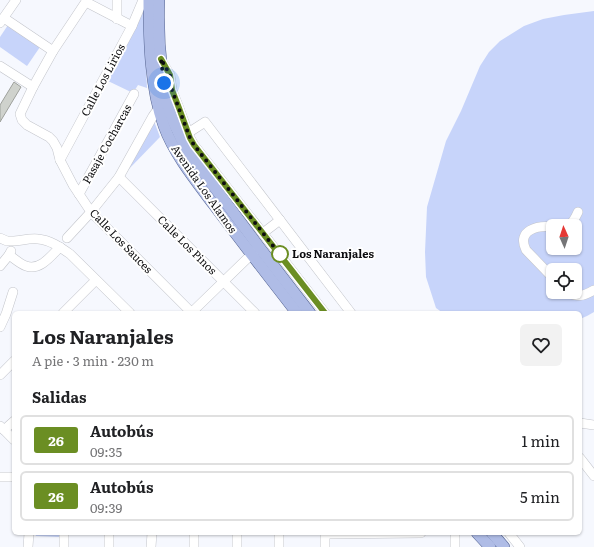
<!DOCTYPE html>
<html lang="es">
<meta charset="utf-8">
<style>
:root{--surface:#fff;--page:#f2f2f2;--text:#202124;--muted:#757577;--line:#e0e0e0}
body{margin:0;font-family:Literata,serif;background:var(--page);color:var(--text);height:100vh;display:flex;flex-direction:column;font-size:15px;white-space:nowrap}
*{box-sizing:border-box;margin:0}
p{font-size:13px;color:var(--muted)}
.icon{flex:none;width:22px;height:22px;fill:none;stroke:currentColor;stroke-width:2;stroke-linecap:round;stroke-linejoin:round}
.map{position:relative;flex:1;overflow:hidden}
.side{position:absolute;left:12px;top:311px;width:570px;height:224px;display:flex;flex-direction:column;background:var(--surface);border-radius:6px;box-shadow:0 1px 3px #0004}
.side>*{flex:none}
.badge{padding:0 8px;border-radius:3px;font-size:14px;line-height:26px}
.needle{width:26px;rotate:357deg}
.controls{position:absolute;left:546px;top:219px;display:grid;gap:8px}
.controls a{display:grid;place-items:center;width:36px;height:36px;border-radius:6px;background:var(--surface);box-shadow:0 1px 3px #0004;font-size:20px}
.you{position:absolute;width:20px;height:20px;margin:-10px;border:3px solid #fff;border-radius:50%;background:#1a73e8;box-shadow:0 0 0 6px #1a73e833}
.map>.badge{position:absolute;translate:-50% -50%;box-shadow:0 0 0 2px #fff}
h2{padding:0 20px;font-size:15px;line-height:36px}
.round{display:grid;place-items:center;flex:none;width:42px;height:42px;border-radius:6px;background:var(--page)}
.headline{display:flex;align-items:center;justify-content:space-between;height:68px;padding:0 20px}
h1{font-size:19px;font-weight:700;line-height:30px}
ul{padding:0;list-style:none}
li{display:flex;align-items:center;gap:12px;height:50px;margin:0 8px 6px;padding:0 12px;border:2px solid var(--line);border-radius:6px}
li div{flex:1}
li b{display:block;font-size:15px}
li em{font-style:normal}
li .badge{min-width:44px;font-weight:700;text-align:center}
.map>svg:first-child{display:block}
</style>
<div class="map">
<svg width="594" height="547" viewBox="0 0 594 547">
<rect width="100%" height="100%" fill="#f6f8fe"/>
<!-- green -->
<g fill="#c7d4fa" fill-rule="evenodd">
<path d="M143,9L147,88L138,85L133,93L108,81Z"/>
<path d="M594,11V312L587,316L580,319V313H548C544,311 541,311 536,313H443L436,308L426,277L425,252L427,207L446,141L461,111L480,66L489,52L500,41L524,26L543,19L564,15ZM553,226H575V248H553ZM553,270H575V292H553Z"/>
<path d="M8,25L40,47L27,66L0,47V37Z"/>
<path d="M154,121L160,137L126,172Z"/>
<path d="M35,533H59V537L36,536Z"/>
</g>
<!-- building -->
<path fill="#cfd2cd" stroke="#9ea19c" d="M14,82L21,87L0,122V105Z"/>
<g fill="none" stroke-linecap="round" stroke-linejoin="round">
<!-- minor casing -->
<g stroke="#c3c5cb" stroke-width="10">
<g id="minor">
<path d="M87,0L53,51L33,87L20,114L22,120L27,125L49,137L53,141L57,148L60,160L73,185L91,212L192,313"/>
<path d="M117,0V19"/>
<path d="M86,2L132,26"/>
<path d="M4,18L53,51"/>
<path d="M0,23L16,0"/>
<path d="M161,60L170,75L172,90L179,108L190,138L194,145L325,313"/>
<path d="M0,66L33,87"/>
<path d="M188,133L205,122L351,313"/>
<path d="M60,160L132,26L143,0"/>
<path d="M119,177L255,313"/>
<path d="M79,194L134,94"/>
<path d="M564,226C573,224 574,220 578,212"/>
<path d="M553,227C538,225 516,230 526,250L553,278"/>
<path d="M263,233L280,220"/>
<path d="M0,238L7,241H12C20,241 29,238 38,239C50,240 60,247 70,254L130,313"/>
<path d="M67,238L91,212L119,177L153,116L158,109L163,107"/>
<path d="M9,255C15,259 20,264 26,266C40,271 51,256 60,247"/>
<path d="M0,266L9,255L11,251"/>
<path d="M566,292C578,297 582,297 594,290"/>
<path d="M63,313L96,280"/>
<path d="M191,313L256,250"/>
<path d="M0,327L6,314L13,292"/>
<path d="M0,375L14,361"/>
<path d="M580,423L594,425"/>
<path d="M0,426L14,440"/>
<path d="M4,430L14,421"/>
<path d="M580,458L594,476"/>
<path d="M0,477H14"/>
<path d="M64,533V547"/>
<path d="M109,533V547"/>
<path d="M455,533V547"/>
<path d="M509,533L520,547"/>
<path d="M325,534L421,533"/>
<path d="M28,547L29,533"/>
<path d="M151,547L152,533"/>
<path d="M194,547V533"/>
<path d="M237,547V533"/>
<path d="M279,547V533"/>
<path d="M325,547V533"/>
</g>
</g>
<!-- major casing -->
<g stroke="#536290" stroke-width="12">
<g id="major">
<path d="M149,0C149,40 150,88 164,126C174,154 196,181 214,205C241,241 269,277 297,313"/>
<path d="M159,0C158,25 159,47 162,71C163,80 163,88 165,96C170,116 179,136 189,153L259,247L310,313"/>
<path d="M477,533L490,547"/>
<path d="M492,533L504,547"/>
</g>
</g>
<!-- minor -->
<use href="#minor" stroke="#fff" stroke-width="9"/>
<!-- major -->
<use href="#major" stroke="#afbce6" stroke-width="11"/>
</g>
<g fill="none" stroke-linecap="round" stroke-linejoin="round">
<!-- line casing -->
<g stroke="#fff" stroke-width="9">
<path id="line" d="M161,59L170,75L172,90L179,108L190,138L194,145L325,313"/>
</g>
<!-- line -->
<use href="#line" stroke="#6b8e23" stroke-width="6"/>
<!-- walk -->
<path stroke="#0d0d0f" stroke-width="4" stroke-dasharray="0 7.2" d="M164,83L161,59L170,75L172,90L190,138L194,145L281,256L280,254"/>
</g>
<!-- markers -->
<circle fill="#fff" stroke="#6b8e23" stroke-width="2" cx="280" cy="254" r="8"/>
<g text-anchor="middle" stroke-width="4" stroke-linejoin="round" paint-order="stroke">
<!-- street labels -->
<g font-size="11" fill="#0d0d0f" stroke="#fff">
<text transform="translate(103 80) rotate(-62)" y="4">Calle Los Lirios</text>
<text transform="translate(107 144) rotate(-61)" y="4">Pasaje Cocharcas</text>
<text transform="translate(204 189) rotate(55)" y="4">Avenida Los Alamos</text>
<text transform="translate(121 241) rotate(46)" y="4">Calle Los Sauces</text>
<text transform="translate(187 245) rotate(45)" y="4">Calle Los Pinos</text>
</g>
<!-- stop labels -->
<g font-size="11" font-weight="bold" fill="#0d0d0f" stroke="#fff" text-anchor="start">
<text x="292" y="258">Los Naranjales</text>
</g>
</g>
</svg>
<div class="controls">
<a><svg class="needle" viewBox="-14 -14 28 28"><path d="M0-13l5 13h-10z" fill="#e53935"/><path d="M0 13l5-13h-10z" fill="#757577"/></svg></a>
<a><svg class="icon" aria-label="locate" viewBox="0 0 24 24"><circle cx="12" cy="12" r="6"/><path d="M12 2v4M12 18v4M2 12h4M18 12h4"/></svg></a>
</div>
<div class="you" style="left:164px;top:83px"></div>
<section class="side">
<div class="headline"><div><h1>Los Naranjales</h1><p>A pie · 3 min · 230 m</p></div><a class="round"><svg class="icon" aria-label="heart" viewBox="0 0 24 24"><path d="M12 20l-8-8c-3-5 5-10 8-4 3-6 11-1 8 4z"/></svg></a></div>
<h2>Salidas</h2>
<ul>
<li><span class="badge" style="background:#6b8e23;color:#fff">26</span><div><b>Autobús</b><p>09:35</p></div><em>1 min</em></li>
<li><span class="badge" style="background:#6b8e23;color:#fff">26</span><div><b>Autobús</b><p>09:39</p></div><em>5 min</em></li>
</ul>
</section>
</div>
